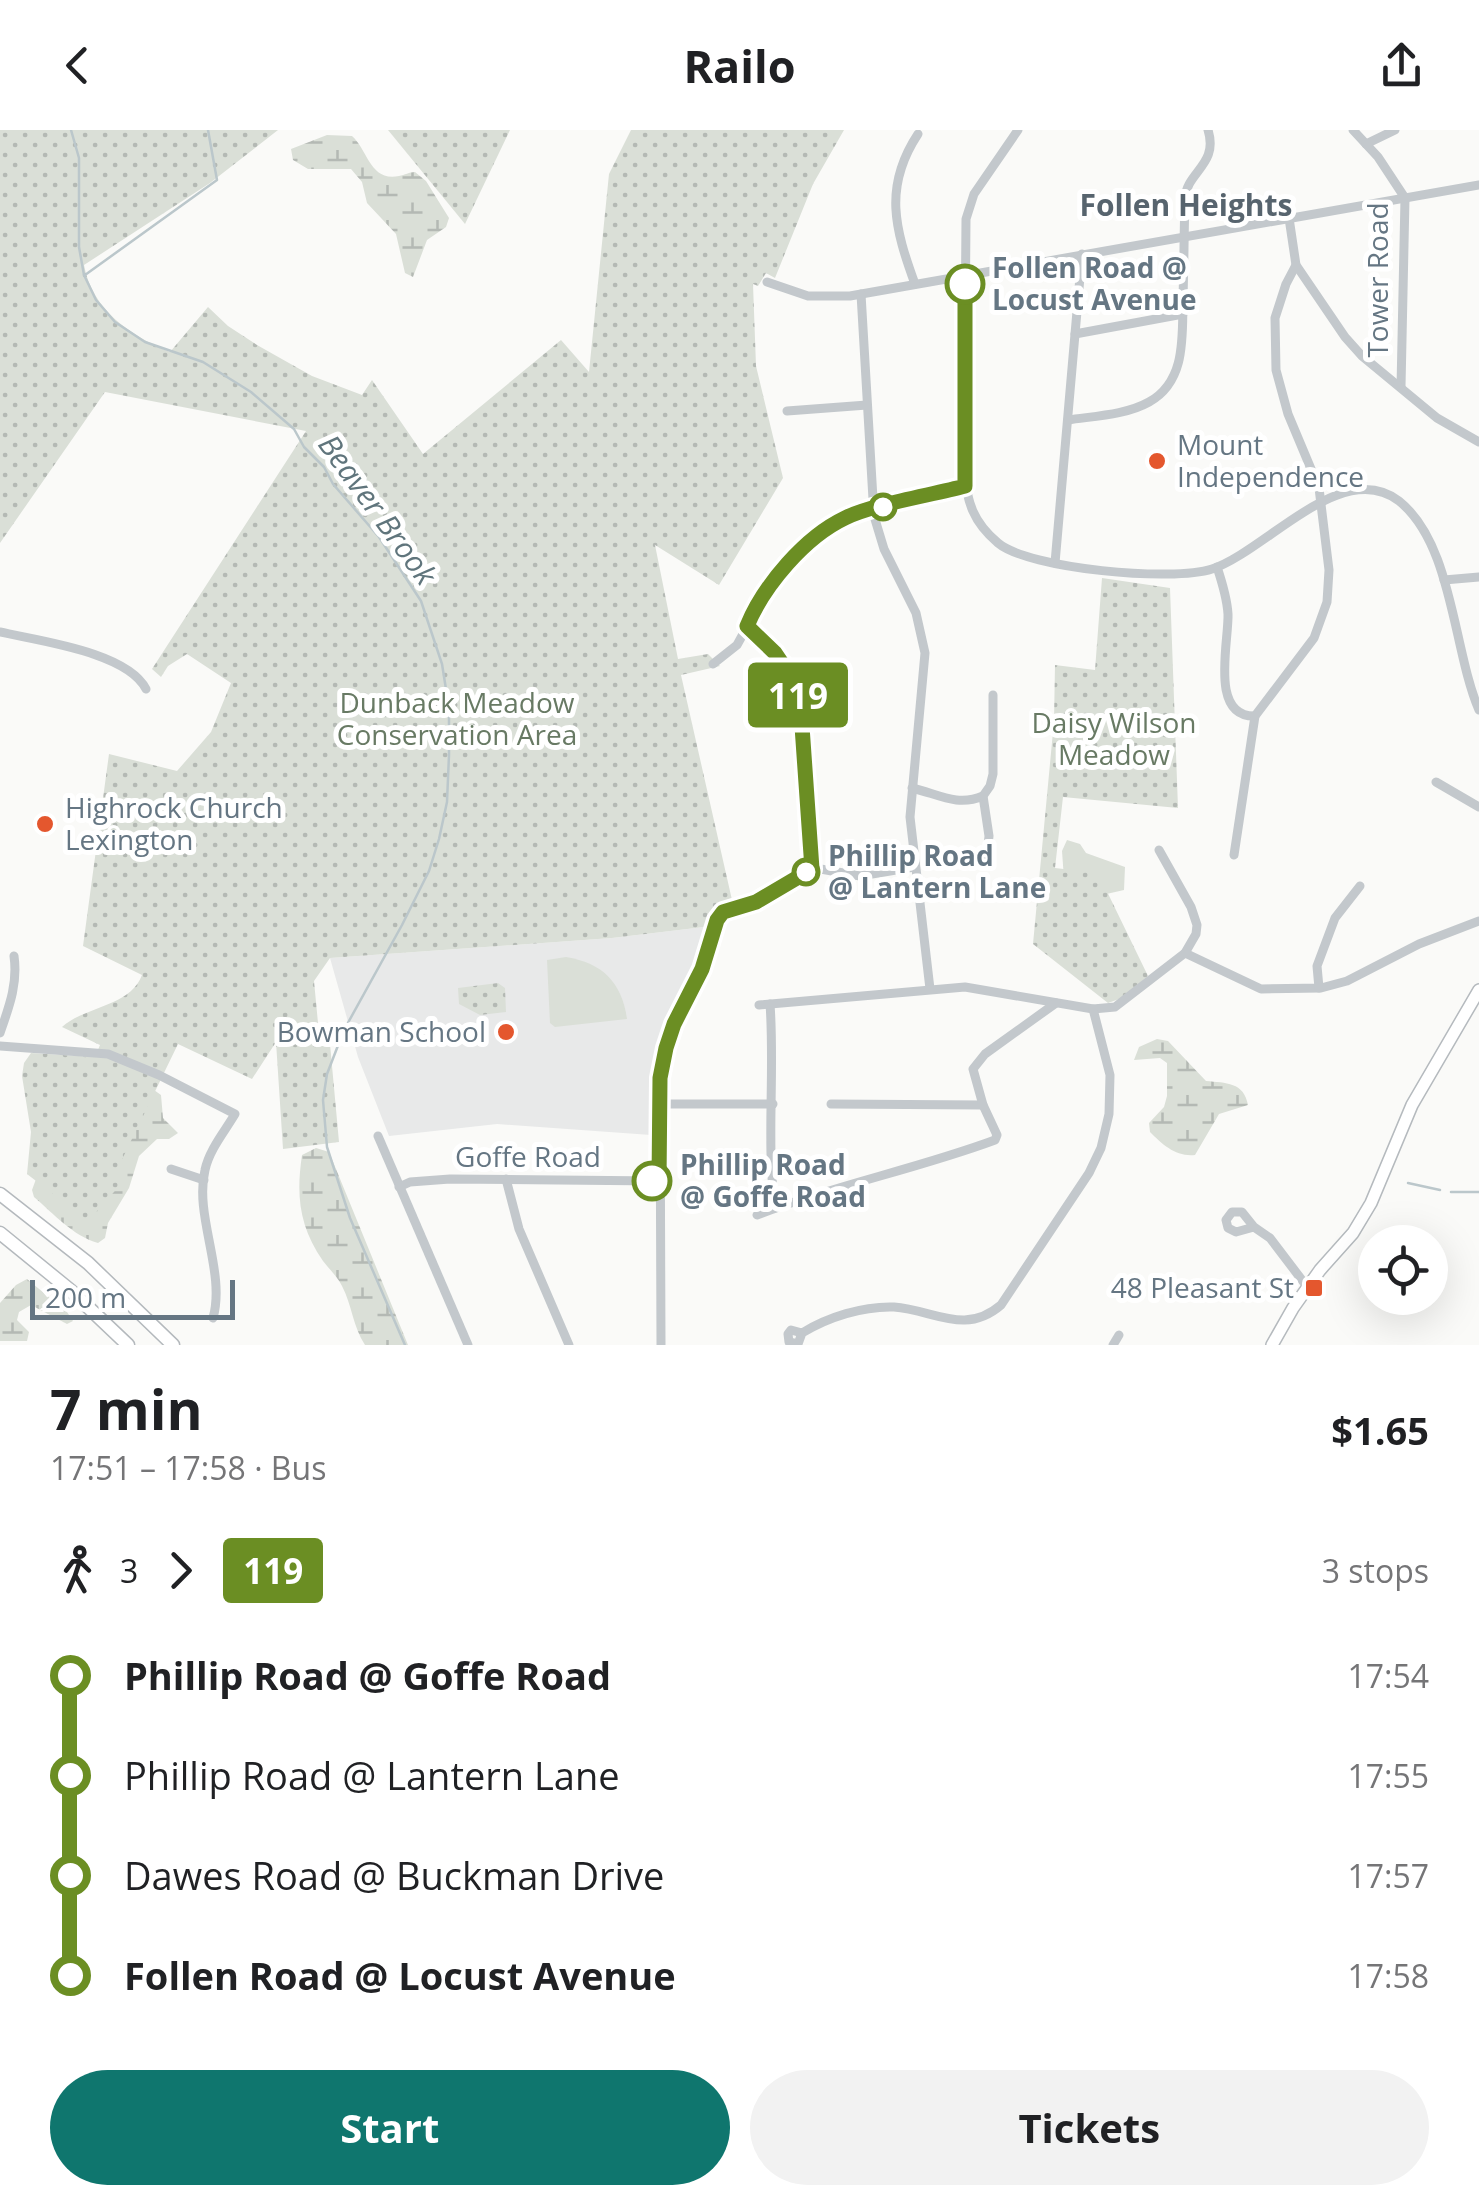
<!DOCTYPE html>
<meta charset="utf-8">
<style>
:root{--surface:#fff;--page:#f2f2f2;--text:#202124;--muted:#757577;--accent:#0f766e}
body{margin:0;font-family:"Open Sans",sans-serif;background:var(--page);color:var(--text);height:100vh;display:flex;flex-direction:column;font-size:38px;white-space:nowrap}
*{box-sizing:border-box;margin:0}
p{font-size:32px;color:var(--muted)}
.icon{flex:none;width:55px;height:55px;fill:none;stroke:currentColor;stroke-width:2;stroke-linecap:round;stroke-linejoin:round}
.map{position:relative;height:1215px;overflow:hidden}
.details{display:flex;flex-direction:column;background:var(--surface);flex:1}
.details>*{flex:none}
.badge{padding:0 20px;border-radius:8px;font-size:35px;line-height:65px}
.buttons{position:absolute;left:1358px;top:1095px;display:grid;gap:20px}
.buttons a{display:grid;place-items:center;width:90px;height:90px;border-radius:50%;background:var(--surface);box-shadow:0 10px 40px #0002;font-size:50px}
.scale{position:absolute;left:30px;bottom:25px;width:205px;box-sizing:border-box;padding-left:10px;border:5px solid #657683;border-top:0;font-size:28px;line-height:35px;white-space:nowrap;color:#657683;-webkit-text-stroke:8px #fff;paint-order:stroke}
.map>.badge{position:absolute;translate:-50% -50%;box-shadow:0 0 0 5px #fff}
.legs{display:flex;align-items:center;gap:15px;height:110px;padding:0 50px;font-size:32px}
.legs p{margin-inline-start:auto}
.overview{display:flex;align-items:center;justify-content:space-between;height:170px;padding:0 50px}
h1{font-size:55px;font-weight:700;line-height:75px}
.cta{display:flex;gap:20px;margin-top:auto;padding:20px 50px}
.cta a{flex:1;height:115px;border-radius:60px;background:var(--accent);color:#fff;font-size:40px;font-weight:700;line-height:115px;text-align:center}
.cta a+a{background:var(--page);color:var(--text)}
ul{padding:0 50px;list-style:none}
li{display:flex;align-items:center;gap:35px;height:100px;font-size:38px}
li i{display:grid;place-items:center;width:15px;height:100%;margin:0 12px;background:currentColor}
li i::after{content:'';width:25px;height:25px;margin:-12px;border:8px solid;border-radius:50%;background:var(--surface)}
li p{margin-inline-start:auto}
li:first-child i{background:linear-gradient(#0000 50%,currentColor 0)}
li:last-child i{background:linear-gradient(currentColor 50%,#0000 0)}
header{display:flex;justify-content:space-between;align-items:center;height:130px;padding:0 50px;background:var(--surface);font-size:45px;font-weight:700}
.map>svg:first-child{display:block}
</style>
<header><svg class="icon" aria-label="back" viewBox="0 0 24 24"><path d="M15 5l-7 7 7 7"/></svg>Railo<svg class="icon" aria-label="share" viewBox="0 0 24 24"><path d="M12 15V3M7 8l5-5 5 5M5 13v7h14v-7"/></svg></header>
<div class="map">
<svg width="1479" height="1215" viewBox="0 0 1479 1215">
<defs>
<pattern id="wetland-marsh" width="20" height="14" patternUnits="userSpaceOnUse" patternTransform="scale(2.5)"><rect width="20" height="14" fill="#dadfd7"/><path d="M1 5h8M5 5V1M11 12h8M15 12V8" fill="none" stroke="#b4b9b4"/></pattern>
<pattern id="park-dots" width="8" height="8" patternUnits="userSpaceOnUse" patternTransform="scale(2.5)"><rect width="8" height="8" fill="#dadfd7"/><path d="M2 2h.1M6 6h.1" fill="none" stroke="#b4b9b4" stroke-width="1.8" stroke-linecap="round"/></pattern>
</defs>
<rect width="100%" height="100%" fill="#fafaf8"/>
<!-- built -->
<path fill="#e8e9e9" d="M704,797L691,840L668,883L657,915L652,948L651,1005L497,994L389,1006L358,927L330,828L612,808Z"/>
<!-- green -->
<g fill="#dadfd7">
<path d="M1067,710L1080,714L1086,723L1125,737L1124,760L1102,765L1064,749L1062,721Z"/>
<path d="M566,827C603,833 622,853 627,889L555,897L550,893L547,830Z"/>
</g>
<!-- wetland -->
<g fill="url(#wetland-marsh)">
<path d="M327,5L352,6C368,20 370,52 399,46C405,45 409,42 415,42L426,51L449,88L446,97L427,110L413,147L405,143L396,104L367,73L362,52L351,39H308L293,30L291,19Z"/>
<path d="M1157,909L1168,911L1206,951C1226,953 1244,952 1248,975L1219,984L1195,1025C1176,1027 1163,1015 1150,1002L1149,993L1164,977L1167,966V933L1160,928L1134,930L1139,917Z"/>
<path d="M147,955L161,965L163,988L178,1003L169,1009H157L139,1026L129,1058L108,1093L105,1108L98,1113C73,1106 54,1084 34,1067L32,1060L51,1008Z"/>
<path d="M316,1018L329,1022L408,1215H365C353,1197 352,1175 342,1156C337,1146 329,1139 323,1131C299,1096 296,1066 302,1025Z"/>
<path d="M27,1149L67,1182L73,1191L67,1194L31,1175L19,1182L17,1190L29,1202L27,1211H0V1173L16,1155Z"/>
</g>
<!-- park -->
<g fill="url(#park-dots)">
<path d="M0,0H278L210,53L84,135C92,180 131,206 170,222L208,177L228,196L257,215L312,246L362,265L372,250L423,324L561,210L589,242L609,44L631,0H844L813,54L775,148L766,143L758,156L753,154L756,236L783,348L719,455L655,415L678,529L708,524L720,536L681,545L732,770L713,780L704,797L612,808L330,828L314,851L320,914H330L339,1012L283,1019L276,912L252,949L178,914L113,1048L122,1053L88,1091L27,1044L31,1002L22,946L24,933L31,923L95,927L100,915L62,897C85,876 130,877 142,845L83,816L109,624L177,641L211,602L231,553L187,524L168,536L161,547L152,539L306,301L105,262L0,413Z"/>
<path d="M388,0H510L465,94Z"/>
<path d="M1102,448L1170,458L1178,678L1063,667L1055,738L1098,743L1148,846L1122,868L1108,873L1033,814L1054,591L1055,535L1095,540Z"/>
<path d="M498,853L505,858L506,882L480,885L459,874L458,858Z"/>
</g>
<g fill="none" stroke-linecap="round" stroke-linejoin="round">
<!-- stream -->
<g stroke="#bbc7cb" stroke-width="2.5">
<path d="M71,0L79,28V117L84,145L96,170L115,192L145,212L203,232L251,262L294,299L304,317L324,337L333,354L379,407L421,471L442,534L449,578V625L447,672L439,709L429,741L402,795L344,900L327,944L323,970L327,1017L350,1088L405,1215"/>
<path d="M85,145L217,50L208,0"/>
<path d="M1408,1053L1440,1060"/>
<path d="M1451,1062H1479"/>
</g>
<!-- major casing -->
<g stroke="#b5babe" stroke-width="14">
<path id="major" d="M1272,1215L1293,1178L1320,1140L1353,1103L1371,1073L1412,975L1479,860"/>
</g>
<!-- highway casing -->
<g stroke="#b4b9bd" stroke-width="15">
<g id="highway">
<path d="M0,1064L88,1133L173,1215"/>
<path d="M0,1103L70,1160L128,1215"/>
</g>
</g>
<!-- minor -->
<g stroke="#c3c8cc" stroke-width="9">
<path d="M1018,0L974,64L966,89L964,341C967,372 973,392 998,413C1029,439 1173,452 1212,439C1266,421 1342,327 1399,371C1453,414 1453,520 1479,580"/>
<path d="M1353,0L1378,27L1405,68L1401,257"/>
<path d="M1366,14L1395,0"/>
<path d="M1289,88L1296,135L1345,207L1362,226L1437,288L1479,312"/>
<path d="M767,152L808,166H850L1479,55"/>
<path d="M915,154C895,99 883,57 918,4"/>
<path d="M861,164L874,386L884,419L916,483L925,523L910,687L930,859"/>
<path d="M1075,204L1183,184"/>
<path d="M787,281L867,275"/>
<path d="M1068,290C1094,286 1126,285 1149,272C1187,251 1182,205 1183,168C1184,135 1184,102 1185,69C1186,42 1219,35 1208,0"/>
<path d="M1055,433L1082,124"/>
<path d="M1217,437C1222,452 1227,468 1228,484C1229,512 1209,587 1255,586"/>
<path d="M1444,450L1479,447"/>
<path d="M747,495L786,537L796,554L812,739"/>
<path d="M0,502C39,511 127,522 146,559"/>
<path d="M713,534L737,515L769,457L823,401L847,386L965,356"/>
<path d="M1436,652L1479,677"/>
<path d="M912,658C938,664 957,677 983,666L989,706L987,725"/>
<path d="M983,666L990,656L993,644V565"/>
<path d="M1234,725L1255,586L1314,508L1327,472L1329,440L1319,358L1288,284L1276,240L1275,188L1286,154L1296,135"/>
<path d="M1185,823L1261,859L1321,858L1347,851L1419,814L1479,791"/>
<path d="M1319,858L1317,836L1335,788L1360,756"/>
<path d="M770,874C775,941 766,1014 775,1078"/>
<path d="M759,875L965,857L1093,879L1115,877L1185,823L1196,804L1197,795L1191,777L1159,720"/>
<path d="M0,903C9,877 18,854 14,826"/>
<path d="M0,916L108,924L159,945L235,984C225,1001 209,1020 205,1040C194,1086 226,1142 213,1188"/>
<path d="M660,974H773"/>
<path d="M831,974L983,975"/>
<path d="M378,1006L468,1215"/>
<path d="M171,1039L204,1050"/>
<path d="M506,1049L519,1099L569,1215"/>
<path d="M399,1057L410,1052L450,1049L659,1051"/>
<path d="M757,1085C835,1055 917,1039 995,1010L997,1005L983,975L973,939L985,924L1056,873"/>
<path d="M1254,1097L1242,1082H1232L1226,1090L1228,1098L1236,1102L1254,1097L1270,1108L1308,1158"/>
<path d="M802,1203L798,1214L789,1212L788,1204L791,1200L802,1203C828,1187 863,1176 894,1177C934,1180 965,1206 1001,1175L1089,1043L1101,1018L1109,984L1110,945L1093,879"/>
<path d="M661,1215L660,949L673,894L702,839L717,790L723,783L756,771L815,738L860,746L914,737"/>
<path d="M1113,1215L1119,1205"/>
</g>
<!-- major -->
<use href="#major" stroke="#fff" stroke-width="11"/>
<!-- highway -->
<use href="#highway" stroke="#fff" stroke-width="12"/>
</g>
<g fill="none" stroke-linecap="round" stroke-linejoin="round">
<!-- line-1 casing -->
<g stroke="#fff" stroke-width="22">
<path id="line-1" d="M652,1051H659L660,948L666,918L674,894L702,839L717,790L723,782L756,772L812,739L801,582L796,554L775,523L747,496C764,455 805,407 845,388C874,374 932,365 965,356V154"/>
</g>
<!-- line-1 -->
<use href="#line-1" stroke="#6b8e23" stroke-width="15"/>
</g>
<!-- markers -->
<g fill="#fff" stroke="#6b8e23" stroke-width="5">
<circle cx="965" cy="154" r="18"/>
<circle cx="883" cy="377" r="12"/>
<circle cx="806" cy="742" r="12"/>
<circle cx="652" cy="1051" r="18"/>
</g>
<g fill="#e4572e" stroke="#fff" stroke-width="4">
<circle cx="1157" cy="331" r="10"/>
<circle cx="45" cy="694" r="10"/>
<circle cx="506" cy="902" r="10"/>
<rect x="1304" y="1148" width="20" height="20" rx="5"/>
</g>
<g text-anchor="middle" stroke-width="10" stroke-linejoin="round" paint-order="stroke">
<!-- stop labels -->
<g font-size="28" font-weight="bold" fill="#657683" stroke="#fff" text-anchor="start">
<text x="992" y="148">Follen Road @<tspan x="992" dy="32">Locust Avenue</tspan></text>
<text x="828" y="736">Phillip Road<tspan x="828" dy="32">@ Lantern Lane</tspan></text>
<text x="680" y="1045">Phillip Road<tspan x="680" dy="32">@ Goffe Road</tspan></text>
</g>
<!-- street labels -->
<g font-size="28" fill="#657683" stroke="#fff">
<text transform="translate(1378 150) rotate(-90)" y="10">Tower Road</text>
<text x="528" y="1037">Goffe Road</text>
</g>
<!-- poi labels -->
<g font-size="28" fill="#657683" stroke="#fff" text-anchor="start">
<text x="1177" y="325">Mount<tspan x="1177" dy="32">Independence</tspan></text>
<text x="65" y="688">Highrock Church<tspan x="65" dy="32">Lexington</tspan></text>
<text x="486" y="912" text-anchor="end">Bowman School</text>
<text x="1294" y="1168" text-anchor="end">48 Pleasant St</text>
</g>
<!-- park labels -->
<g font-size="28" fill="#687a64" stroke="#fff">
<text x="457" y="583">Dunback Meadow<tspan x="457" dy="32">Conservation Area</tspan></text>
<text x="1114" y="603">Daisy Wilson<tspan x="1114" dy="32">Meadow</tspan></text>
</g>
<!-- neighbourhood labels -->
<g font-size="30" font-weight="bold" fill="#57646e" stroke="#fff">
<text x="1186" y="86">Follen Heights</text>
</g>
<!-- water labels -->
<g font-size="30" font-style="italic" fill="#60757c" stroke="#fff">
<text transform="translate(377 380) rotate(54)" y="10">Beaver Brook</text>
</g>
</g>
</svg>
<div class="buttons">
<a><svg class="icon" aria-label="locate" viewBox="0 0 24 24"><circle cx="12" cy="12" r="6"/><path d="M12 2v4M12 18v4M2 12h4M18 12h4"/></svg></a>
</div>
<div class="scale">200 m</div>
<b class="badge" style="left:798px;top:565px;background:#6b8e23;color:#fff">119</b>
</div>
<section class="details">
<div class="overview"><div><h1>7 min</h1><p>17:51 – 17:58 · Bus</p></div><b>$1.65</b></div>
<div class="legs"><svg class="icon" aria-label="walk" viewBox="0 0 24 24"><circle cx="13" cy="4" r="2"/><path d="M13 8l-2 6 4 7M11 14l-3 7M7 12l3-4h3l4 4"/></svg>3<svg class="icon" aria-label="forward" viewBox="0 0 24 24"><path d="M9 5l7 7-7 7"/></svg><b class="badge" style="background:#6b8e23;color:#fff">119</b><p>3 stops</p></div>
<ul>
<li><i style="color:#6b8e23"></i><b>Phillip Road @ Goffe Road</b><p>17:54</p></li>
<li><i style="color:#6b8e23"></i><span>Phillip Road @ Lantern Lane</span><p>17:55</p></li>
<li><i style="color:#6b8e23"></i><span>Dawes Road @ Buckman Drive</span><p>17:57</p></li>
<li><i style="color:#6b8e23"></i><b>Follen Road @ Locust Avenue</b><p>17:58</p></li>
</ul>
<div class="cta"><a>Start</a><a>Tickets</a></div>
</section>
